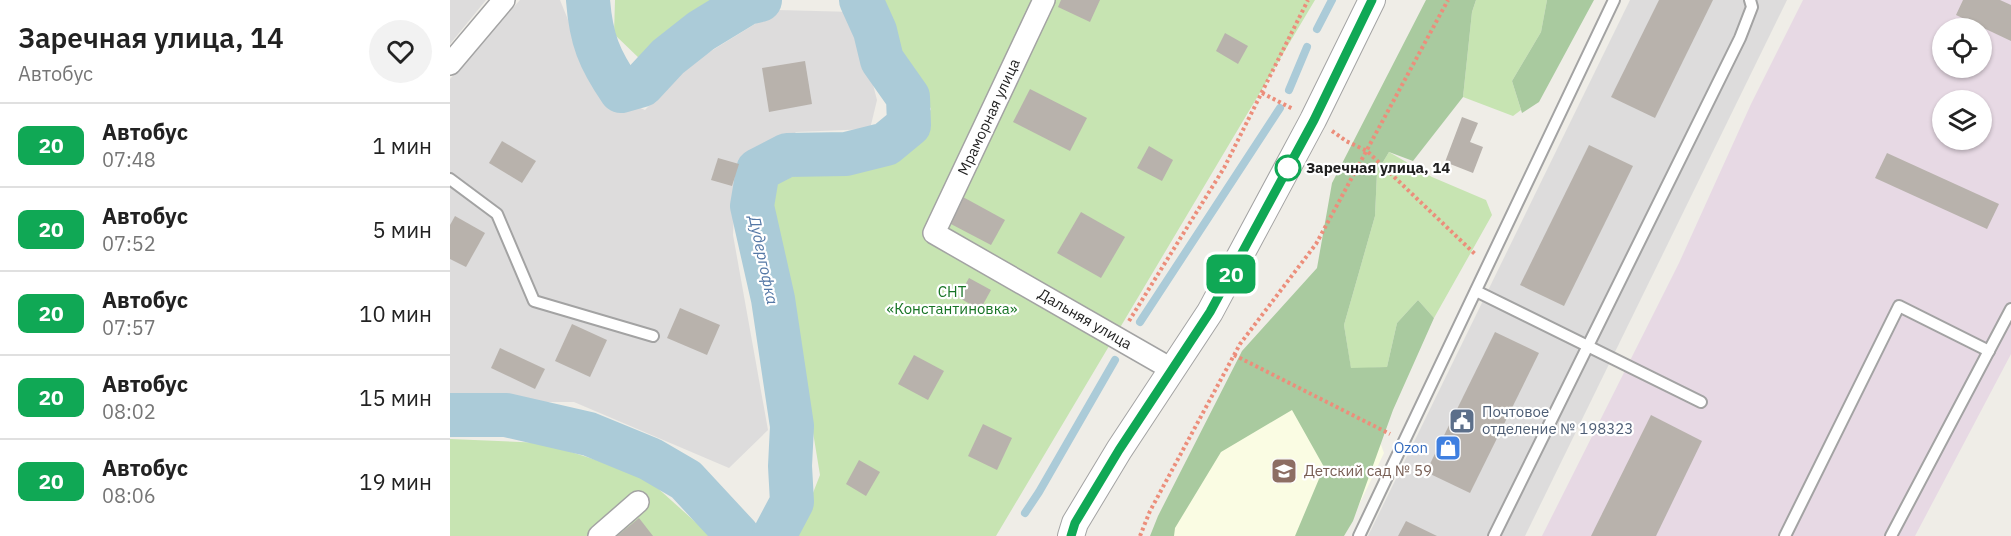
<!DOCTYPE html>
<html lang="ru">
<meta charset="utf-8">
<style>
:root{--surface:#fff;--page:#f2f2f2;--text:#222;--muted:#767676;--line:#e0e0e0}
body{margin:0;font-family:"IBM Plex Sans",sans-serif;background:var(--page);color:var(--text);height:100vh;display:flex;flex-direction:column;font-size:22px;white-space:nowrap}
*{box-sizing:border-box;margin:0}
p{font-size:20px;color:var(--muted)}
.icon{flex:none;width:33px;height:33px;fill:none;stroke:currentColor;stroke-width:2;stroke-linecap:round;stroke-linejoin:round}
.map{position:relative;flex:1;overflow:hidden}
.drawer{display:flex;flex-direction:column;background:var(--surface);width:450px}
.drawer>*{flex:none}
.badge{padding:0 12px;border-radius:9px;font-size:21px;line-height:39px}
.buttons{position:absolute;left:1482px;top:18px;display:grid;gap:12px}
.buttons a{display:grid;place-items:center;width:60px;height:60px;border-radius:50%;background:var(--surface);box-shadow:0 2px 4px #0004;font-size:30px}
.map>.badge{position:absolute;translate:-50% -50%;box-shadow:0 0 0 3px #fff}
.round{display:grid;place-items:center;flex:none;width:63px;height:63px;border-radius:32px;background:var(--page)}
.head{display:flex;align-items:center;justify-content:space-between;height:102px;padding:0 18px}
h1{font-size:28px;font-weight:600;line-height:45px}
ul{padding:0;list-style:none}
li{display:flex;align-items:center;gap:18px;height:84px;padding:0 18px;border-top:2px solid var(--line)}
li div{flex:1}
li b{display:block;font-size:22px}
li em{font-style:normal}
li .badge{min-width:66px;font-weight:700;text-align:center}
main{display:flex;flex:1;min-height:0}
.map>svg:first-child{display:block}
</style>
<main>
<section class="drawer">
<div class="head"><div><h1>Заречная улица, 14</h1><p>Автобус</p></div><a class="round"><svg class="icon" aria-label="heart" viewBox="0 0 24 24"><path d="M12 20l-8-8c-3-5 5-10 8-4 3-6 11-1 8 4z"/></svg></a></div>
<ul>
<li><span class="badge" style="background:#10a855;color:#fff">20</span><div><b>Автобус</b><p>07:48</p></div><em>1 мин</em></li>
<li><span class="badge" style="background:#10a855;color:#fff">20</span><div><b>Автобус</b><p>07:52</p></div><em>5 мин</em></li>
<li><span class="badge" style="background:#10a855;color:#fff">20</span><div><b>Автобус</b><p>07:57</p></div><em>10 мин</em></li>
<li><span class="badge" style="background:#10a855;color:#fff">20</span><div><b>Автобус</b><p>08:02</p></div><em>15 мин</em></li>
<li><span class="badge" style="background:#10a855;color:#fff">20</span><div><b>Автобус</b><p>08:06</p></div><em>19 мин</em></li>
</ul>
</section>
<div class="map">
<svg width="1561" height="536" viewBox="0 0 1561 536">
<rect width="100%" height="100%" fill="#efede7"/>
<!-- residential -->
<g fill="#dddcdc">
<path d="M0,0H36L0,44Z"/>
<path d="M70,0H110L146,89L195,110L240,64L328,10L404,12L427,100L420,129L346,132L285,183L283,235L318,430L279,468L124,402H0V79Z"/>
<path d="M1180,0H1337L1075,536H918Z"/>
</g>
<!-- industrial -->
<path fill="#e7d9e4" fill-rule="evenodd" d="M1353,0H1561V354L1465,536H1092L1229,263L1301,104ZM1492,28H1532V68H1492ZM1492,100H1532V140H1492Z"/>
<!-- education -->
<path fill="#fafce3" d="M797,370L927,434L934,453L894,536H712Z"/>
<!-- grass -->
<g fill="#c7e4b2">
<path d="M165,0H269L191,60L164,34Z"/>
<path d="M431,0H865L546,536H342L352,521L370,475L343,310L319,201L329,173L396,168L461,147L481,109L449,52Z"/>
<path d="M1026,0H1097L1091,32L1062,81L1071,110L1063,116L1013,97L1022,12Z"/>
<path d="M939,152L982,177L1036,200L1042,215L984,318L968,300L947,323L937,367L901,369L894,325L925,216L927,172Z"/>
<path d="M0,439L93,443L193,475L261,536H0Z"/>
</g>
<!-- forest -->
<g fill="#a9ca9f">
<path d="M976,0H1026L1022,12L1013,97L963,161L939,152L927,172L925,216L894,325L901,368L937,367L947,323L968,300L984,318L943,410L903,521L894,536H845L874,467L842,410L771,452L725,528L724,536H700L708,516L792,351L867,268L882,183Z"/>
<path d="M1097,0H1144L1089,102L1072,113L1062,81L1091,32Z"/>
</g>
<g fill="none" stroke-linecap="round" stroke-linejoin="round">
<!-- stream -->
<g stroke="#abcbd8" stroke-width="8">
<path d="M867,29L882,0"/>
<path d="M839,90L857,47"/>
<path d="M690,322L830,108"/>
<path d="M575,513L589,492L665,360"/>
</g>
<!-- river -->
<g stroke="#abcbd8" stroke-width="44">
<path d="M138,0C141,39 149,59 171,91L192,85L218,57L251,31L297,3L310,0"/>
<path d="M0,415H56L139,434L200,459L236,480L288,536"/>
<path d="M324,536L342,502L340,466L342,426L323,299L302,206L308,170L337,155L396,154L436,144L459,125L458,97L432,60L425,31L411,0"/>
</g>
</g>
<!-- building -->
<g fill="#b8b2ac">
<path d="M611,0H650L640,22L608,7Z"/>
<path d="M1209,0H1263L1205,118L1161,97Z"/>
<path d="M1513,0H1550L1561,5V41L1506,15Z"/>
<path d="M775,33L798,46L788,64L766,51Z"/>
<path d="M355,61L362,104L319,112L312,68Z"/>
<path d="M580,89L637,118L620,151L563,122Z"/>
<path d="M1012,117L1028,123L1020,142L1033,147L1023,173L995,162Z"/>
<path d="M52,141L86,161L72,183L39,163Z"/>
<path d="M1139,145L1183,166L1114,306L1070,285Z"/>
<path d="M699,146L723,160L712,181L687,168Z"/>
<path d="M1437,153L1549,204L1537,229L1425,178Z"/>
<path d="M268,158L289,164L282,186L261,180Z"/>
<path d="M513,197L555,220L541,245L499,223Z"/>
<path d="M631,212L675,237L651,278L607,253Z"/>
<path d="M5,216L35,233L16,267L0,259V225Z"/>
<path d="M519,278L541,290L530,310L508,297Z"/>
<path d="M230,308L270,325L257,355L217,338Z"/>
<path d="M122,324L157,340L140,377L105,361Z"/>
<path d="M1045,332L1089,353L1020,493L976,472Z"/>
<path d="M50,348L95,369L85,389L41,368Z"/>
<path d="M464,355L494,371L478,400L448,384Z"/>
<path d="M1201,415L1252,441L1206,536H1141Z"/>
<path d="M533,424L562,438L547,470L518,456Z"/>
<path d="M409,460L430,472L416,496L396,484Z"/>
<path d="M189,518L203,536H167Z"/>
<path d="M956,521L987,536H948Z"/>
</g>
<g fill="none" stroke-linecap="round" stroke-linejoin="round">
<!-- service casing -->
<g stroke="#a3a3a3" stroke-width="14">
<g id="service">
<path d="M0,179L47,214L84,301L203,336"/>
<path d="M1026,291L1251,402"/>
<path d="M909,536L1164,0"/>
<path d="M1044,536L1290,38L1302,7L1300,0"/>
<path d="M1335,536L1449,306L1539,351"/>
<path d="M1441,536L1561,309"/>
</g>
</g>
<!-- minor casing -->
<g stroke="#a3a3a3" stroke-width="24">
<g id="minor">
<path d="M594,0L484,233L723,370"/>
<path d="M0,64L54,0"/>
<path d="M149,536L188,502"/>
</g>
</g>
<!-- tertiary casing -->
<g stroke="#a3a3a3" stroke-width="28">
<path id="tertiary" d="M621,536L625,523L669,450L760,312L863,120L922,0"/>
</g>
<!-- path -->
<g stroke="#ec8e7b" stroke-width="4" stroke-dasharray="3 3" stroke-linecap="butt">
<path d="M812,93L843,109"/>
<path d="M882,131L896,141L917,151L1026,255"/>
<path d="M679,321L774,168L858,0"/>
<path d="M784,355L940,434"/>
<path d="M690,536L700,511L790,344L866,244L998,0"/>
</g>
<!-- service -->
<use href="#service" stroke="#fff" stroke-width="10"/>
<!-- minor -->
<use href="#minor" stroke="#fff" stroke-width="21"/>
<!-- tertiary -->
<use href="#tertiary" stroke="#fff" stroke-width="26"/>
</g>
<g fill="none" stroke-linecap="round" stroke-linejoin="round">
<!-- line casing -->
<g stroke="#fff" stroke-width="14">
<path id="line" d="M621,536L625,523L669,450L760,312L864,120L922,0"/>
</g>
<!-- line -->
<use href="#line" stroke="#10a855" stroke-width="9"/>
</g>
<!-- icons -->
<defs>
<g id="civic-square" transform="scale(1.35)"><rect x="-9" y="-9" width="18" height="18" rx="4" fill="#5c6f8a" stroke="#fff"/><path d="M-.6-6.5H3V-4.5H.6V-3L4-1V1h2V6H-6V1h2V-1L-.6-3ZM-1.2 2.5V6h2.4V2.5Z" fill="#fff"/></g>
<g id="shop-square" transform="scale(1.35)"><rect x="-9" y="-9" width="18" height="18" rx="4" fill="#3f7fe0" stroke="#fff"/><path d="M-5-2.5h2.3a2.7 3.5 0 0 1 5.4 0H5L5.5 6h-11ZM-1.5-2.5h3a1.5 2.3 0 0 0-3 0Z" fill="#fff"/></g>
<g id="school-square" transform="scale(1.35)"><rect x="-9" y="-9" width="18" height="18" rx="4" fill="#8d6e63" stroke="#fff"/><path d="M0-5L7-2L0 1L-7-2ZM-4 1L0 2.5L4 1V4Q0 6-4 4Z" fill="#fff"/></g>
</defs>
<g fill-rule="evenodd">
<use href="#civic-square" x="1012" y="421"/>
<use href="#shop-square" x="998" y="448"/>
<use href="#school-square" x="834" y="471"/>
</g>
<!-- markers -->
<circle fill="#fff" stroke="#10a855" stroke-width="3" cx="838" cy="168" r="12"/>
<g text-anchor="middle" stroke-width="4.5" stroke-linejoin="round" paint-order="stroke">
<!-- street labels -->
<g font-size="15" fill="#1f1f1f" stroke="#fff">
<text transform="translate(539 117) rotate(-65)" y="5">Мраморная улица</text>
<text transform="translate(635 319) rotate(30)" y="5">Дальняя улица</text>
</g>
<!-- stop labels -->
<g font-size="15" font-weight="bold" fill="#1f1f1f" stroke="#fff" text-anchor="start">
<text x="856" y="173">Заречная улица, 14</text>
</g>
<!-- park labels -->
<g font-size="15" fill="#177425" stroke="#fff">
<text x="502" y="297">СНТ<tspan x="502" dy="17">«Константиновка»</tspan></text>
</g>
<!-- service labels -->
<g font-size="15" fill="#4e5e75" stroke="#fff" text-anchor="start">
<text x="1032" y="417">Почтовое<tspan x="1032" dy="17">отделение № 198323</tspan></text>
</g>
<!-- shop labels -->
<g font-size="15" fill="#366cbe" stroke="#fff" text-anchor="end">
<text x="978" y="453">Ozon</text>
</g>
<!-- education labels -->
<g font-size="15" fill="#785e54" stroke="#fff" text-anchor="start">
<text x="854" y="476">Детский сад № 59</text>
</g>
<!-- water labels -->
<g font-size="16" font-style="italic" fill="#5578a6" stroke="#fff">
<text transform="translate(314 260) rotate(78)" y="6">Дудергофка</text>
</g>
</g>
</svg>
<div class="buttons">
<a><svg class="icon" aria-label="locate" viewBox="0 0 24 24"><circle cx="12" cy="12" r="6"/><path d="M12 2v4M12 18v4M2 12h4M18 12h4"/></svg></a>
<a><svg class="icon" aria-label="layers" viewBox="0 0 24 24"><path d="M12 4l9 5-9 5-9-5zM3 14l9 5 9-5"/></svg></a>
</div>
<b class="badge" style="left:781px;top:274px;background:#10a855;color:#fff">20</b>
</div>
</main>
